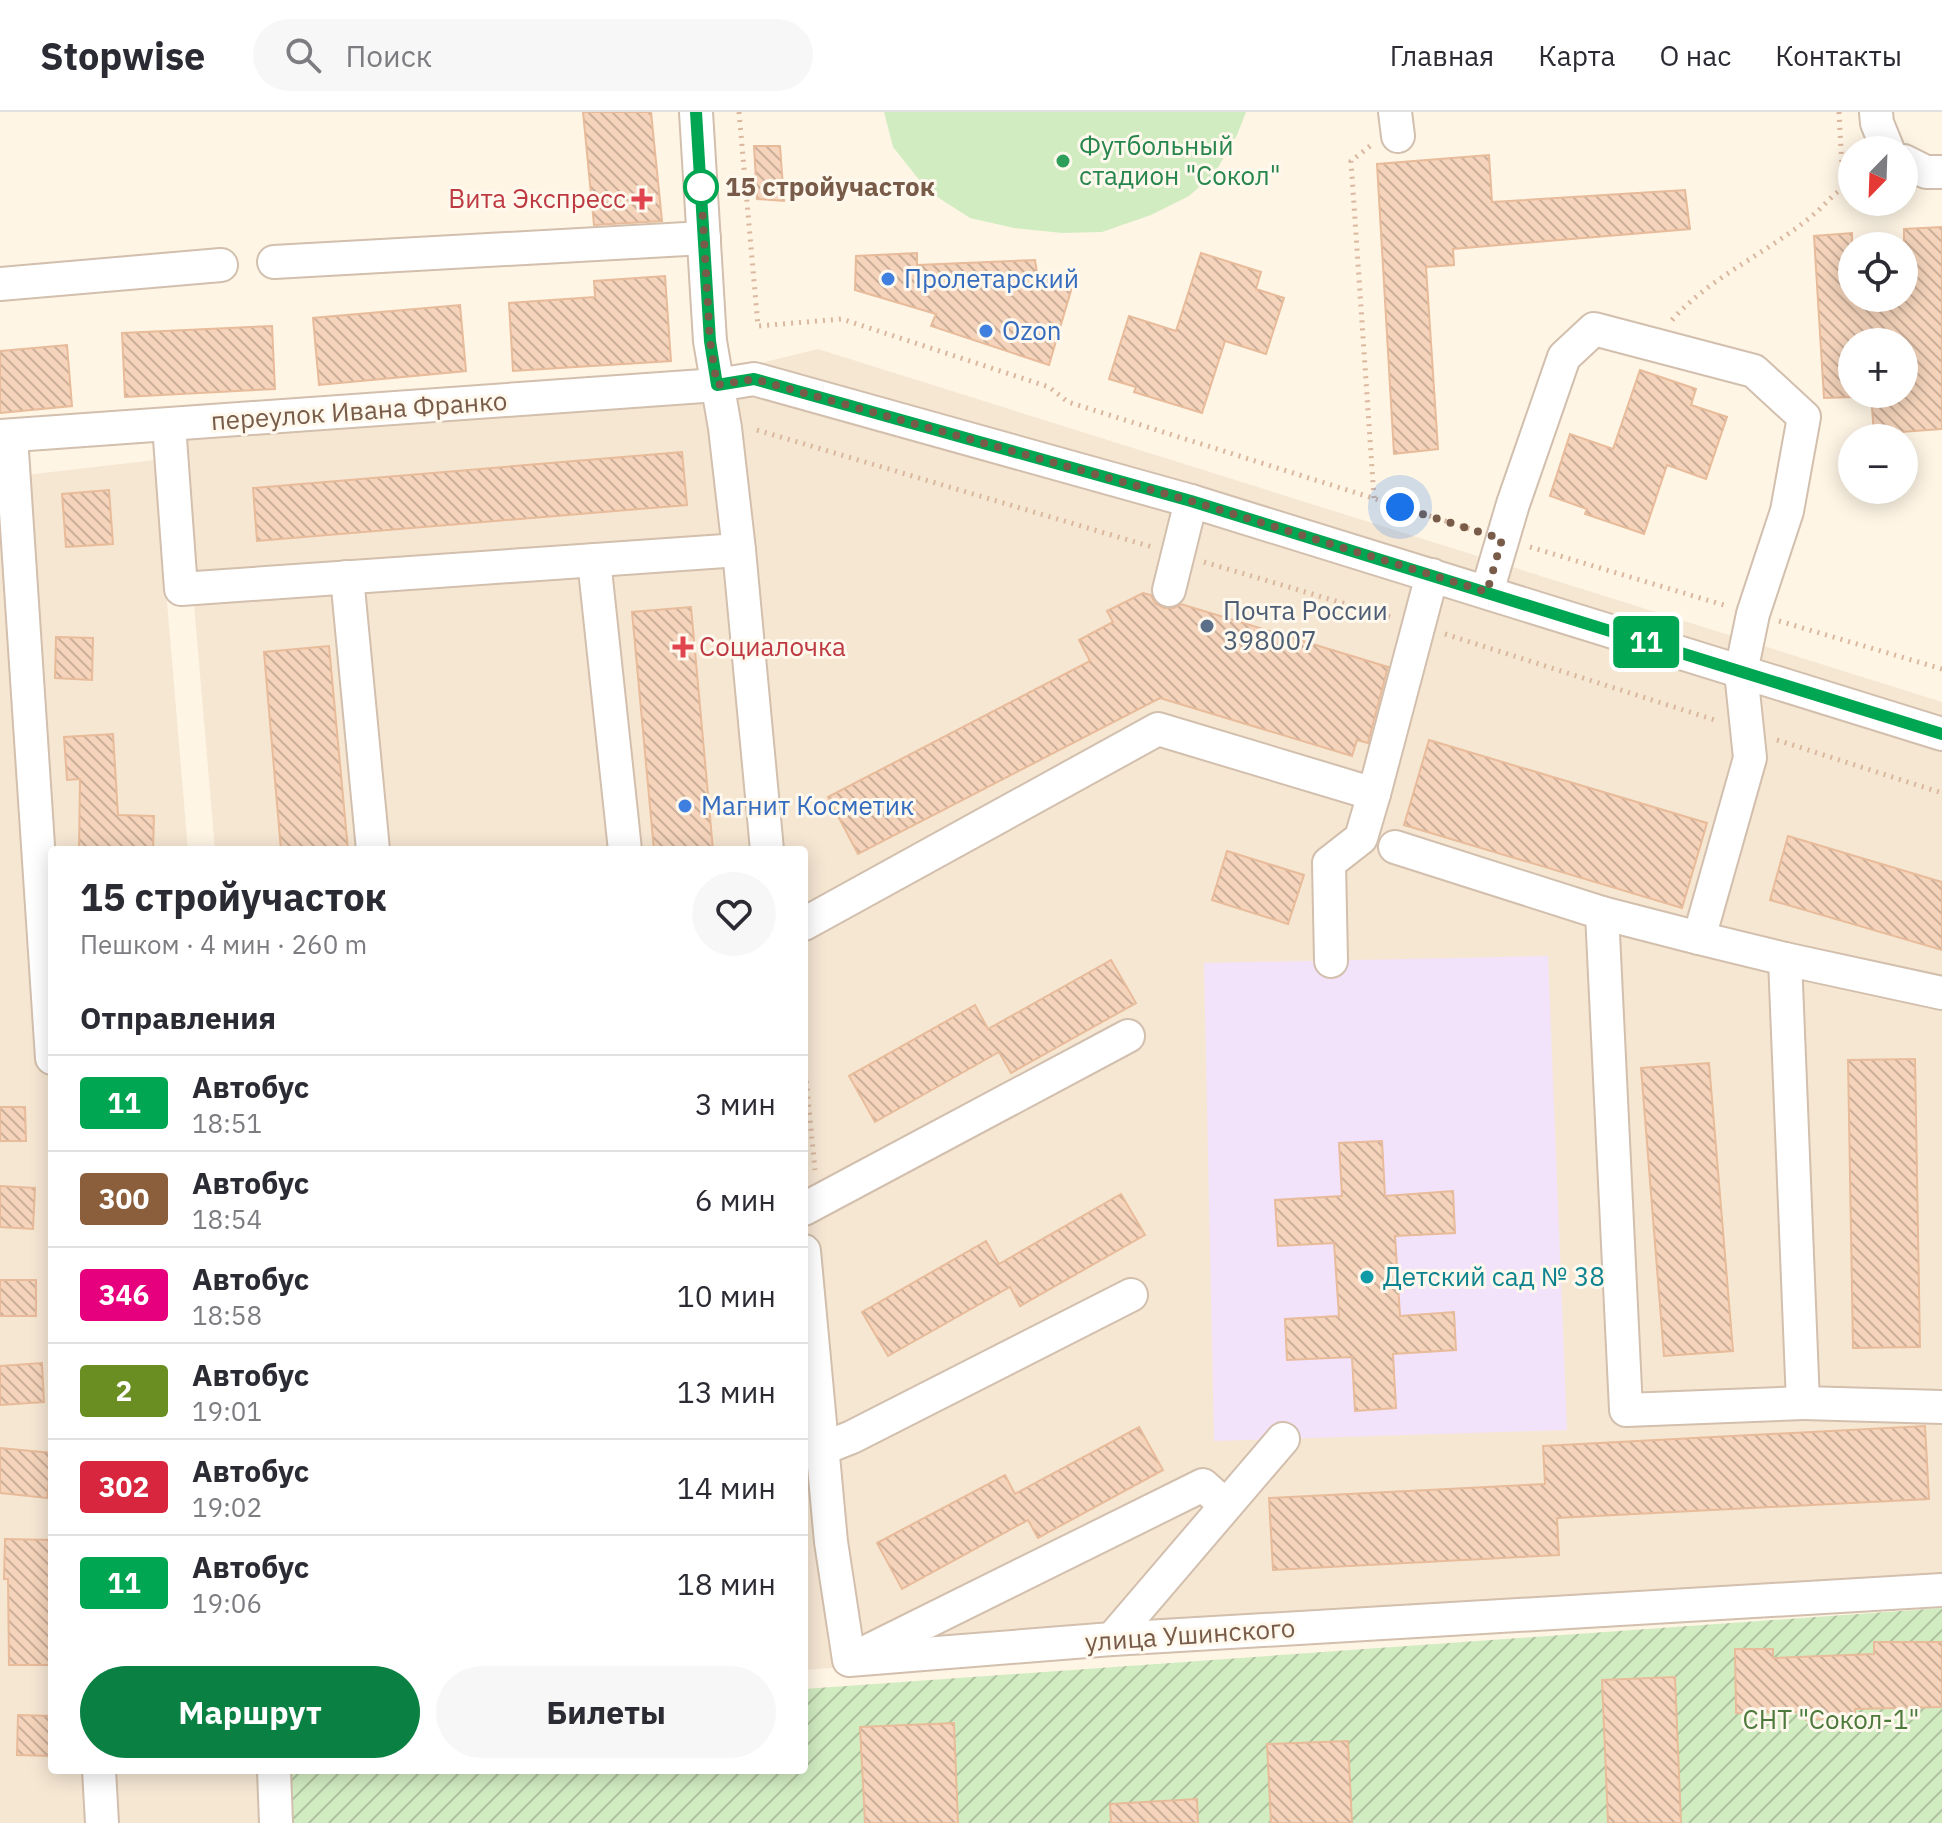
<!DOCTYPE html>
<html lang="ru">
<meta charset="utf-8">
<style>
:root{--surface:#fff;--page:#f7f7f7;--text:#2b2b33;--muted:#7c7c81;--line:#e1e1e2;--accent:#0b8043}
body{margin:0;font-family:"IBM Plex Sans",sans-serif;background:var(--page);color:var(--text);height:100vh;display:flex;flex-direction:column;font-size:30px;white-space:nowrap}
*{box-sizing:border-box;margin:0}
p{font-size:26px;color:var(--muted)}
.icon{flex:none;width:44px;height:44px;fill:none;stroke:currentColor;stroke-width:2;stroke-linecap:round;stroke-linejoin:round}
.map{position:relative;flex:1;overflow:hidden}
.side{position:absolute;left:48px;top:734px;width:760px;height:928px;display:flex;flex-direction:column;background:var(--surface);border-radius:8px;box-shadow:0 4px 20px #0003}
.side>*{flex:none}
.badge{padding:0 16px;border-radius:6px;font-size:28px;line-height:52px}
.needle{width:52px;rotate:203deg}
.tools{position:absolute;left:1838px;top:24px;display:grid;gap:16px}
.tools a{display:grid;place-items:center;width:80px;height:80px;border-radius:50%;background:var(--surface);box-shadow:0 4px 20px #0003;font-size:40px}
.you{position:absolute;width:40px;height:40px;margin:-20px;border:6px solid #fff;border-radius:50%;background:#1a73e8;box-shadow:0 0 0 12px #1a73e833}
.map>.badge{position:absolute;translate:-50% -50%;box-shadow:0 0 0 4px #fff}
h2{padding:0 32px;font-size:30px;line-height:72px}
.round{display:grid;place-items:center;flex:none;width:84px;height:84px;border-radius:42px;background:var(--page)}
.head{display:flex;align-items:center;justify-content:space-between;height:136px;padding:0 32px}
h1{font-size:38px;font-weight:700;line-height:60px}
.button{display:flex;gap:16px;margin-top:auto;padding:16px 32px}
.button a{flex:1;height:92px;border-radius:48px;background:var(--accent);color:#fff;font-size:32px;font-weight:700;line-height:92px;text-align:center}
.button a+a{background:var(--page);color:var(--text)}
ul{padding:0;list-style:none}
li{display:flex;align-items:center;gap:24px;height:96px;padding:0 32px;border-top:2px solid var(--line)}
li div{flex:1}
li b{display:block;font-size:30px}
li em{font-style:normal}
li .badge{min-width:88px;font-weight:700;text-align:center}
header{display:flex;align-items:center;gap:48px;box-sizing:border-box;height:112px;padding:0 40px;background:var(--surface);border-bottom:2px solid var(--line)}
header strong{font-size:38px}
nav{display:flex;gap:44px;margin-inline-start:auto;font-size:28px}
.search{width:560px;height:72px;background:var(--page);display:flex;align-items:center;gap:20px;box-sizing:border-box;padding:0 28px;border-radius:44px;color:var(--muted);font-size:30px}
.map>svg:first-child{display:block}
</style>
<header>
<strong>Stopwise</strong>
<div class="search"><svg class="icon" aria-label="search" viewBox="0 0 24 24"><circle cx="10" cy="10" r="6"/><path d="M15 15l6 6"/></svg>Поиск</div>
<nav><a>Главная</a><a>Карта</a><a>О нас</a><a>Контакты</a></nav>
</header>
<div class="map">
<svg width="1942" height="1711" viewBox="0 0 1942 1711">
<defs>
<pattern id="garden-furrows" width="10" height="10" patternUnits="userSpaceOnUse" patternTransform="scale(2)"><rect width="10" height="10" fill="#d2ecc2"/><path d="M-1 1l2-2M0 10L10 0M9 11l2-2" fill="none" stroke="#afc2a0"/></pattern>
<pattern id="building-back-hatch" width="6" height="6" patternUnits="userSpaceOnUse" patternTransform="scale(2)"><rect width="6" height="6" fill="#f5d4bb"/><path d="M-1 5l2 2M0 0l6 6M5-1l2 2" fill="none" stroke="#cbaf9a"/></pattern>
</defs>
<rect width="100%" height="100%" fill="#fef5e5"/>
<!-- residential -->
<g fill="#f6e7d3">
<path d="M818,237L1942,590V1473L804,1558V738H215L178,305L683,270Z"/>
<path d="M155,348L188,738H52V1658H268L273,1711H0V366Z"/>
</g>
<!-- education -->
<path fill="#f2e2fa" d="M1548,844L1567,1318L1214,1329L1204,851Z"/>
<!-- garden -->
<path fill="url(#garden-furrows)" d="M1942,1496V1711H283L278,1658H804V1577Z"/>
<!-- pitch -->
<path fill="#d2ecc2" d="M884,0H1246L1237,23L1214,62L1189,84L1151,103L1102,120L1062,121L1014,116L970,106L928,79L893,35Z"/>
<!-- building -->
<g fill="url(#building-back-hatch)" stroke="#e8bb9a" stroke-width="2">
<path d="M583,0H651L662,109L594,113Z"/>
<path d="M754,34H780L784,89L757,87Z"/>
<path d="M1489,43L1492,90L1685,78L1690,117L1453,137L1454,153L1426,155L1438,337L1394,342L1377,52Z"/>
<path d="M1942,115V317L1874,322L1871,282H1904V230H1852V285L1824,286L1814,124L1852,121V186H1904V117Z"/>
<path d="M917,141V153L1035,148L1038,168L1075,165L1049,253L931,214L936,202L855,178L856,144Z"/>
<path d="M1201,141L1261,160L1256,177L1284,186L1266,242L1225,229L1202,301L1134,280L1136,275L1109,267L1129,204L1176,219Z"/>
<path d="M665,164L671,249L513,259L509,191L595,185L594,169Z"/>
<path d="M460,193L466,259L319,273L313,206Z"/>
<path d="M272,214L275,277L125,285L122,221Z"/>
<path d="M67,233L72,294L0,301V239Z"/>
<path d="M1640,258L1696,277L1691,293L1727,305L1706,367L1667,353L1644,422L1585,402L1587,397L1550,384L1570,322L1613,337Z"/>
<path d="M682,340L687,393L257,429L253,376Z"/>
<path d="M109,378L113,432L66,435L62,382Z"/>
<path d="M1143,481L1151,483L1155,491L1164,496H1174L1181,492L1388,555L1368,631L1357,628L1352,644L1160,586L858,742L828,685L1090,549L1079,528L1113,510L1107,499Z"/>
<path d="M691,495L713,738H654L632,500Z"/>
<path d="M56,525L93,526L92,568L55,566Z"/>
<path d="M329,534L348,738H281L264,540Z"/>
<path d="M113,622L118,703L154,704L153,738H79L80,667L67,668L64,625Z"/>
<path d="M1429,628L1707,711L1682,796L1404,713Z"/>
<path d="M1788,724L1942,770V838L1770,788Z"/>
<path d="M1227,739L1304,763L1288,812L1212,788Z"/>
<path d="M1111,848L1136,891L1011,961L999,940L875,1010L849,964L975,893L988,917Z"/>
<path d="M1915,947L1920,1235L1853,1236L1848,948Z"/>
<path d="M1709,951L1733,1239L1664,1244L1641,956Z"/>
<path d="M0,995H25L26,1029H0Z"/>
<path d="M1382,1029L1385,1084L1453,1079L1455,1121L1395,1124L1400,1204L1454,1200L1456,1238L1393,1242L1396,1296L1355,1299L1352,1245L1287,1248L1285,1207L1339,1204L1334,1131L1278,1134L1275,1088L1342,1084L1339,1031Z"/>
<path d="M0,1074L35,1076L33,1117L0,1115Z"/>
<path d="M1121,1082L1145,1123L1020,1194L1010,1175L888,1244L862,1200L986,1129L999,1152Z"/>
<rect x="0" y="1168" width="36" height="36"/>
<path d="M42,1251L44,1290L0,1293V1254Z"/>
<path d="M1925,1314L1929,1387L1557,1406L1559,1443L1273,1458L1269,1386L1545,1372L1543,1334Z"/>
<path d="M1139,1315L1163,1358L1038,1426L1028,1408L902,1477L877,1431L1005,1363L1015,1382Z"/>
<path d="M0,1336L52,1341L47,1386L0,1381Z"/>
<path d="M5,1427L52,1428V1553H9L8,1467H4Z"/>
<path d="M1874,1530H1942V1595L1855,1597V1606L1806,1608L1805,1600L1736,1601L1735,1537H1773V1546L1874,1542Z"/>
<path d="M1675,1565L1681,1711H1608L1602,1568Z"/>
<path d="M18,1603L52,1604V1644L17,1643Z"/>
<path d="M954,1611L958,1711H865L860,1615Z"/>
<path d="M1348,1629L1352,1711H1271L1267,1632Z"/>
<path d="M1197,1687L1198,1711H1111L1110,1692Z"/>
</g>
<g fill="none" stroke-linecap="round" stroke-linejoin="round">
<!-- minor casing -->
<g stroke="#d2bfad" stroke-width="36">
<g id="minor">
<path d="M696,0L710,229L725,316L739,438L767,738"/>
<path d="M1395,0L1398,24"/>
<path d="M1876,0L1877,11L1888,38"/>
<path d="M1904,49L1926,60H1942"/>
<path d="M274,150L704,126"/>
<path d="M0,172L221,153"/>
<path d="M169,313L181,477L739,438"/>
<path d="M0,324L717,273L754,267L1191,389L1942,622"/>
<path d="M11,324L52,946"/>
<path d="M594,448L625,738"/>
<path d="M347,465L373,738"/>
<path d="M1169,478L1191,389"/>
<path d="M1487,480L1513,392L1564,245L1594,217L1754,259L1804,305L1787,399L1753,502L1741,560L1750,646L1699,826L1785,847L1803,1291L1942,1295"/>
<path d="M1395,735L1602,801"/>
<path d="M804,812L1158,617L1374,682L1432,463"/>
<path d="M1699,826L1602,801L1626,1298L1803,1291"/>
<path d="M1785,847L1942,881"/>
<path d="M1331,849L1329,751L1361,726L1374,682"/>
<path d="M804,1097L1128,924"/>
<path d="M804,1139L831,1430L849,1548L1112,1527L1942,1478"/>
<path d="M822,1337L852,1325L1131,1183"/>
<path d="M1112,1527L1283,1327"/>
<path d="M866,1540L1203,1373L1225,1393"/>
<path d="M99,1658L102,1711"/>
<path d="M274,1658L276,1711"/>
</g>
</g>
<!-- path -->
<g stroke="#dab79e" stroke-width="5" stroke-dasharray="2 6" stroke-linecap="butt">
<path d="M739,0L758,214L842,207L1049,275L1068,290L1474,418"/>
<path d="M1839,0L1843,74"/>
<path d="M1370,34L1351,49L1374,386"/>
<path d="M1672,208C1711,164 1768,141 1813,103C1826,93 1836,76 1852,73"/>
<path d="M757,318L1152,435"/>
<path d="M1530,435L1727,494"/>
<path d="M1204,450L1390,505"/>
<path d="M1779,509L1942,557"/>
<path d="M1445,522L1718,609"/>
<path d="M1777,628L1942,681"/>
<path d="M804,945L815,1058"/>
</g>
<!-- minor -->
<use href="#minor" stroke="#fff" stroke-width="32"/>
</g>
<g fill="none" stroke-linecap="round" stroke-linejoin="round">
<!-- line casing -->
<g stroke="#fff" stroke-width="18">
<path id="line" d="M696,0L710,229L717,273L754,267L1191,389L1942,622"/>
</g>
<!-- line -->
<use href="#line" stroke="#00a651" stroke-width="12"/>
<!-- walk -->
<path stroke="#785b48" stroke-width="8" stroke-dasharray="0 14.4" d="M701,75L710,229L717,273L754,267L1191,389L1487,480L1502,427L1400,395"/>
</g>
<!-- markers -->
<circle fill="#2e9e5b" stroke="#fff8ed" stroke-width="3" cx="1063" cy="49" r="8"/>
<circle fill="#fff" stroke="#00a651" stroke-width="4" cx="701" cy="75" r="16"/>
<g fill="#e0444e" stroke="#fff8ed" stroke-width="3">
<path d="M638 75h8v8h8v8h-8v8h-8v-8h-8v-8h8z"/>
<path d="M679 523h8v8h8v8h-8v8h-8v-8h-8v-8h8z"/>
</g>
<g fill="#3f7fe0" stroke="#fff8ed" stroke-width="3">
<circle cx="888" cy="167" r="8"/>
<circle cx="986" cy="219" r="8"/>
<circle cx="685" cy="694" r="8"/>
</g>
<circle fill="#5c6f8a" stroke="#fff8ed" stroke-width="3" cx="1207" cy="514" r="8"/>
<circle fill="#0f9aa8" stroke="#fff8ed" stroke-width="3" cx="1367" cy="1165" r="8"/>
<g text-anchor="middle" stroke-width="6" stroke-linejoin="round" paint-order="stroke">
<!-- leisure labels -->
<g font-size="26" fill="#27864d" stroke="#fff8ed" text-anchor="start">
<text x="1079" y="43">Футбольный<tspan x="1079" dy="30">стадион "Сокол"</tspan></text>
</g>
<!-- stop labels -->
<g font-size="26" font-weight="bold" fill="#785b48" stroke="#fff8ed" text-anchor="start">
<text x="725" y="84">15 стройучасток</text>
</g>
<!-- health labels -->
<g font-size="26" fill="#be3a42" stroke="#fff8ed" text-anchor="end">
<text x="626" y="96">Вита Экспресс</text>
<text x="699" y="544" text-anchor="start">Социалочка</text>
</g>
<!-- shop labels -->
<g font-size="26" fill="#366cbe" stroke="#fff8ed" text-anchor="start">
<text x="904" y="176">Пролетарский</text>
<text x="1002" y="228">Ozon</text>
<text x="701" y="703">Магнит Косметик</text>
</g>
<!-- street labels -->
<g font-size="26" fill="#785b48" stroke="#fff8ed">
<text transform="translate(359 299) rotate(-4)" y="9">переулок Ивана Франко</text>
<text transform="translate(1190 1523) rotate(-4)" y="9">улица Ушинского</text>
</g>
<!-- service labels -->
<g font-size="26" fill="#4e5e75" stroke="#fff8ed" text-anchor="start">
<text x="1223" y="508">Почта России<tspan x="1223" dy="30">398007</tspan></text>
</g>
<!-- culture labels -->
<g font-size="26" fill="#0d838f" stroke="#fff8ed" text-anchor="start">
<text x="1383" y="1174">Детский сад № 38</text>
</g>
<!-- park labels -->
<g font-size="26" fill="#4c793c" stroke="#fff8ed">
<text x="1831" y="1617">СНТ "Сокол-1"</text>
</g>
</g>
</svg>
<div class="tools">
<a><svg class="needle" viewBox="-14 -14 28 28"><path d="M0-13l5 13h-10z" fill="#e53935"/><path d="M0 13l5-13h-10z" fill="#7c7c81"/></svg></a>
<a><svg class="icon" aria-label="locate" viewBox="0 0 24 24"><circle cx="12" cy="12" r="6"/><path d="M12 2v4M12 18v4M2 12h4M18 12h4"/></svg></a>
<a>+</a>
<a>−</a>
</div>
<div class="you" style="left:1400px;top:395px"></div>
<b class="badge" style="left:1646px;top:530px;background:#00a651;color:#fff">11</b>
<section class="side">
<div class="head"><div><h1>15 стройучасток</h1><p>Пешком · 4 мин · 260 m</p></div><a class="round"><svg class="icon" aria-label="heart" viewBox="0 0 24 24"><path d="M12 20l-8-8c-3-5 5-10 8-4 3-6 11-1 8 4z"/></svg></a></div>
<h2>Отправления</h2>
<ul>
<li><span class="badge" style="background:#00a651;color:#fff">11</span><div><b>Автобус</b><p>18:51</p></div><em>3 мин</em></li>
<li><span class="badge" style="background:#8b5e3c;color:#fff">300</span><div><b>Автобус</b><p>18:54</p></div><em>6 мин</em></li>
<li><span class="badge" style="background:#e6007e;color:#fff">346</span><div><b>Автобус</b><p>18:58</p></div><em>10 мин</em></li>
<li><span class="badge" style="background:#6b8e23;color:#fff">2</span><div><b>Автобус</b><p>19:01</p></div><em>13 мин</em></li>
<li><span class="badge" style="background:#d7263d;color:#fff">302</span><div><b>Автобус</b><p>19:02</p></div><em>14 мин</em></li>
<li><span class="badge" style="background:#00a651;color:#fff">11</span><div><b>Автобус</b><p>19:06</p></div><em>18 мин</em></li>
</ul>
<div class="button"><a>Маршрут</a><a>Билеты</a></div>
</section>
</div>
